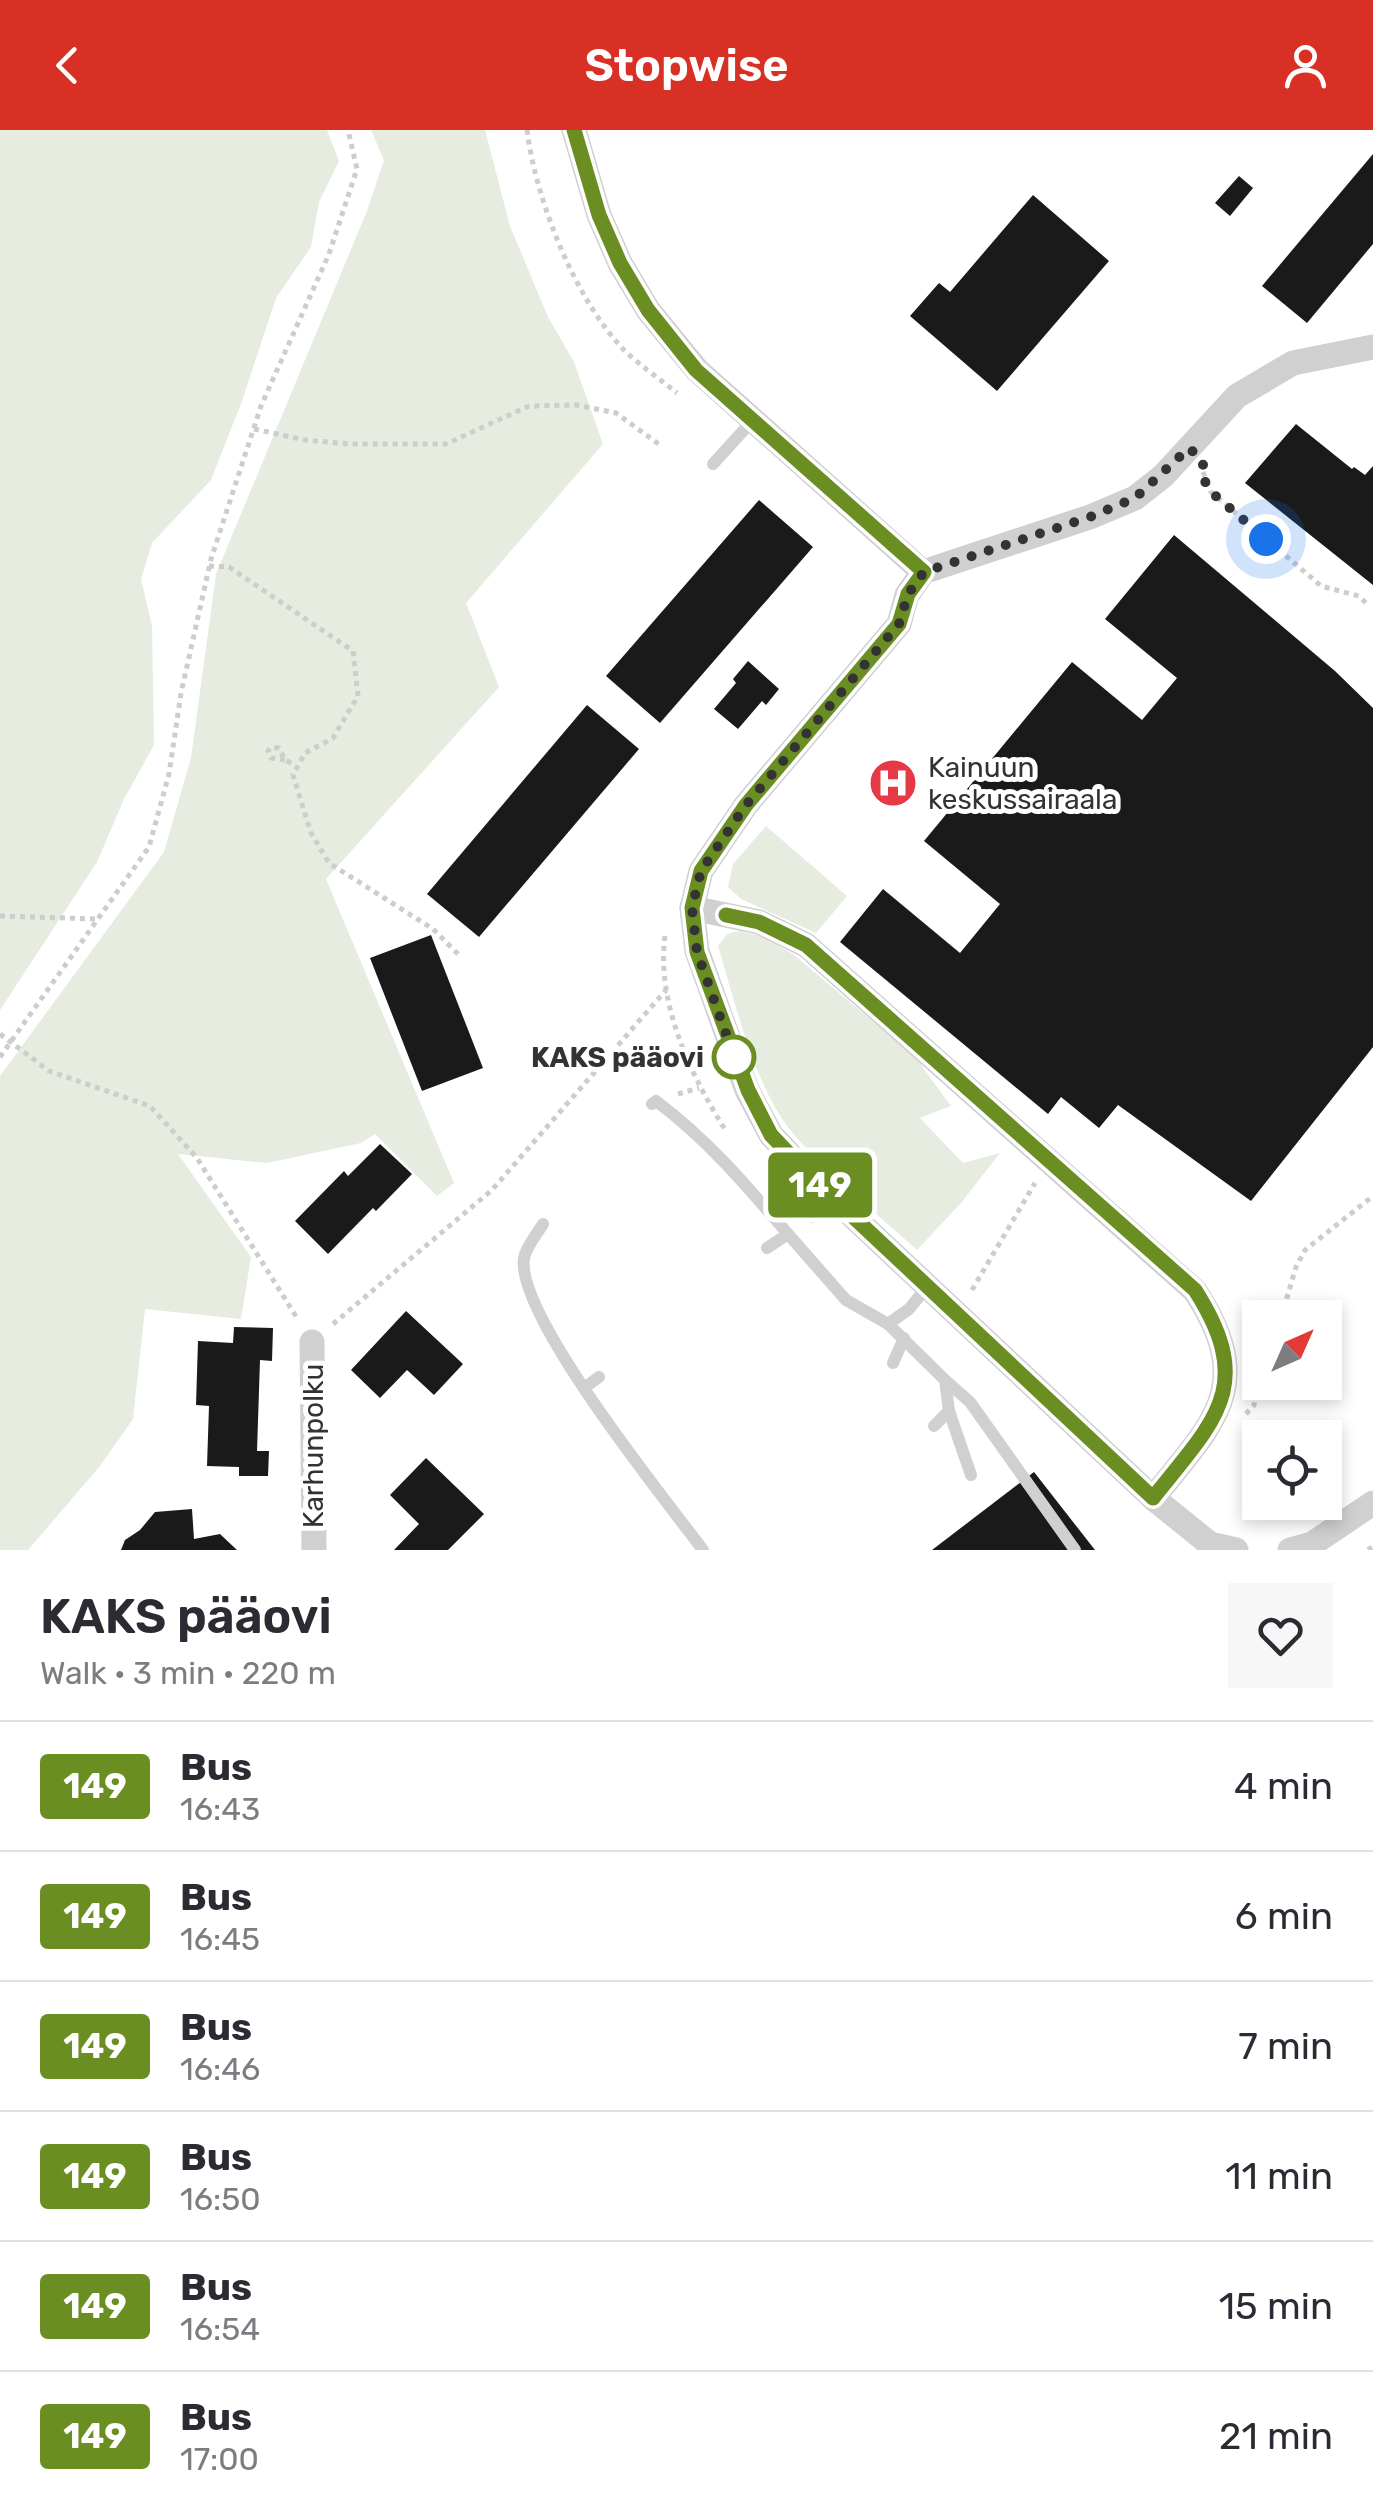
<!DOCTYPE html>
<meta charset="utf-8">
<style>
:root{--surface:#fff;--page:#f7f7f7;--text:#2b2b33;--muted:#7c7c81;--line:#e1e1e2;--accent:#d93025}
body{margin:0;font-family:Rubik,sans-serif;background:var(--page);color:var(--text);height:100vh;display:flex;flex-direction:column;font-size:38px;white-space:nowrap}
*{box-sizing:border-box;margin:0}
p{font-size:32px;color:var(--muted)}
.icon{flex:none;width:55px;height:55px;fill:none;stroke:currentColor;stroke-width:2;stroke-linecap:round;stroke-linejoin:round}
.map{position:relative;height:1420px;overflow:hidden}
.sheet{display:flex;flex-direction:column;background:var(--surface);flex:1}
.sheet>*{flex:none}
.badge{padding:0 20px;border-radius:8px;font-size:35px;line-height:65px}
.needle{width:65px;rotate:45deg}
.buttons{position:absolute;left:1242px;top:1170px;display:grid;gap:20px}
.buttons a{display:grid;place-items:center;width:100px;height:100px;border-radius:0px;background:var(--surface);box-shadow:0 5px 15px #0003;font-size:50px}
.you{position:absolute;width:50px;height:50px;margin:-25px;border:8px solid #fff;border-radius:50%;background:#1a73e8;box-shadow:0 0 0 15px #1a73e833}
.map>.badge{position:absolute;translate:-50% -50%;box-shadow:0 0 0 5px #fff}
.round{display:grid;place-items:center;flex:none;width:105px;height:105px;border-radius:0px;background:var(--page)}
.headline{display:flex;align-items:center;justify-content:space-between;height:170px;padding:0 40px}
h1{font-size:48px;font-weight:600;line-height:75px}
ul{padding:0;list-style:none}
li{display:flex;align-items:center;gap:30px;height:130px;padding:0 40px;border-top:2px solid var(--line)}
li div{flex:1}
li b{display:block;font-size:38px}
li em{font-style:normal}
li .badge{min-width:110px;font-weight:700;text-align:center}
header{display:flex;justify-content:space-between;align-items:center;height:130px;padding:0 40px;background:var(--accent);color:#fff;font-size:45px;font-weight:600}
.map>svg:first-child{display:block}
</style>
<header><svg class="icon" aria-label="back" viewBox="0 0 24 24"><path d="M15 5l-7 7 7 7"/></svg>Stopwise<svg class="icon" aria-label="person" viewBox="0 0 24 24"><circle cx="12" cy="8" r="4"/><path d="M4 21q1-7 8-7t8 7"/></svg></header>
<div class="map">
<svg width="1373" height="1420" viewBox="0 0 1373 1420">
<rect width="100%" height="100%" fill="#fff"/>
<!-- green -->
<g fill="#e6ecdf">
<path d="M0,0H327L339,31L319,72L311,117L276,168L242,271L211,350L152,413L141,449L152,496L154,615L124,669L97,732L0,880Z"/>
<path d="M371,0H485L510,96L548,187L574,232L603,314L466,473L499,557L326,749L454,1053L437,1066L375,1004L361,1013L267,1033L178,1024L251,1127L241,1189L145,1179L133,1289L100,1336L28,1420H0V946L164,722L191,628L216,444L367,81L384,30Z"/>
<path d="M766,696L847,766L816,803L741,769L728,757L733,734Z"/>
<path d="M739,801L761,806L793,824L916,928L951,976L920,988L963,1033L1000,1023L961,1073L917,1120C877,1083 807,1029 779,984C749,934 735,872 718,816L727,804Z"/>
</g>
<!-- building -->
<g fill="#1a1a1a">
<path d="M1373,24V114L1307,193L1262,156Z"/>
<path d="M1239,46L1253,58L1230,86L1215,73Z"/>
<path d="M1033,65L1109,131L997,261L910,186L939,153L950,162Z"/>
<path d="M1296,294L1352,339L1354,337L1365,345L1373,336V455L1245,353Z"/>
<path d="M759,370L813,417L660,593L606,546Z"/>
<path d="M1174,405L1335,541L1373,578V917L1251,1071L1118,975L1099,998L1061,967L1048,984L840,812L883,759L960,823L1000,774L924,711L1072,532L1142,590L1177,548L1105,489Z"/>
<path d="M748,531L779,559L766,575L762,571L738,599L714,579L736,553L733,549Z"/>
<path d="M587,575L639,619L479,807L427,764Z"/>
<path d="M431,805L483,938L422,961L370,828Z"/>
<path d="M380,1014L412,1044L376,1081L373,1078L328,1124L295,1091L344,1041L348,1046Z"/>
<path d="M406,1181L463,1234L434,1265L407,1240L380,1268L351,1240Z"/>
<path d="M234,1197L273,1198L272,1231L260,1230L257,1321H269L268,1346H239V1337L207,1336L209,1276L196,1275L198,1211L233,1213Z"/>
<path d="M426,1328L484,1384L448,1420H394L419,1394L390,1365Z"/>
<path d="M1034,1342L1095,1420H932Z"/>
<path d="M192,1379L194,1409L220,1404L237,1420H121L125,1410L140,1400L155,1382Z"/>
</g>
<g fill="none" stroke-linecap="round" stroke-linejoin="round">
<!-- path -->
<g stroke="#cdcdcd" stroke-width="5" stroke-dasharray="5 5" stroke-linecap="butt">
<path d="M527,0C536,70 574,167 623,219C639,235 660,249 677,263"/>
<path d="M254,299L305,310L350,314H446L529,276L577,275L616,283L660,315"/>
<path d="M1203,342L1211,362L1321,456L1359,466L1369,476"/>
<path d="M209,436L229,437L353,521L358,566L333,608L305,623L293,645L311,703L329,733L433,799L460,826"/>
<path d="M285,630L271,628L268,621L271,617L279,618L285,630L295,635"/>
<path d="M0,786L97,789"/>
<path d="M665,806C656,873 691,946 726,1001"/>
<path d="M0,904L49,941L150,976L197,1028L297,1188"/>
<path d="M0,927L149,717L169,644L181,563L211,429L261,276L329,124L357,39L348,0"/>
<path d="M678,964L699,958"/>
<path d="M795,1075L816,1094"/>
<path d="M972,1160L1035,1053"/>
<path d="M1281,1188L1296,1137L1305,1120L1373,1066"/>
<path d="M333,1194L492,1060L666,860"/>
<path d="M1246,1284L1254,1275L1261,1252"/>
<path d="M1368,1420L1373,1416"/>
</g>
<!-- lane -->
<g stroke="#d0d0d0" stroke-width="12">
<path d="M713,334L752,291"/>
<path d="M652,974L656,971C707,1009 747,1056 788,1104"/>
<path d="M543,1094C537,1104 526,1117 524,1128C515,1184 665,1369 703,1420"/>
<path d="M767,1118L788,1104L846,1170L888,1194L945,1250L949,1281L934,1296"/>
<path d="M888,1194L909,1179L927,1157"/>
<path d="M893,1233L904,1208"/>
<path d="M945,1250L970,1272L1075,1420"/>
<path d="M584,1258L599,1247"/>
<path d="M949,1281L971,1345"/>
</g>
<!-- street -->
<g stroke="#d0d0d0" stroke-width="25">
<path d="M574,0L599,85L620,133L648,180L697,240L923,442"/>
<path d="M692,778L759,792L806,815L1195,1161C1257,1256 1214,1292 1153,1368"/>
<path d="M312,1212L314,1420"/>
<path d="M1236,1420L1210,1414L1153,1368L814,1050L771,1005L747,960L697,821L692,778L701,741L746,675L899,494L907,465L923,442L1090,387L1135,368L1163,346L1237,266L1293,233L1373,217"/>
<path d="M1290,1420L1312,1414L1373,1373"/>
</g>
</g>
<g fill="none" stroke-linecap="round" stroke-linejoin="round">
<!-- line casing -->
<g stroke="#fff" stroke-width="22">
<path id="line" d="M574,0L599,85L620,133L648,180L696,240L924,442L908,464L899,494L746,675L701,741L692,778L697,822L748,960L771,1005L814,1050L1153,1368C1214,1291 1257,1257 1195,1160L806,815L759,792L726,785"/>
</g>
<!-- line -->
<use href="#line" stroke="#6b8e23" stroke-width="15"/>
<!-- walk -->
<path stroke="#333" stroke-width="10" stroke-dasharray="0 18" d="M734,927L736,932L697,822L692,778L701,741L746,675L899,494L908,464L924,442L1090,387L1135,368L1189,318L1203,331V348L1211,362L1266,409"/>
</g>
<!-- icons -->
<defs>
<g id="hospital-disc" transform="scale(2.5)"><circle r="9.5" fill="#e63946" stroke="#fff"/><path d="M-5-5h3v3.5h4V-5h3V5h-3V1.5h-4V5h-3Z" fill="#fff"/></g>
</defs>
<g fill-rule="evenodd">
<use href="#hospital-disc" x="893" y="653"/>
</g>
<!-- markers -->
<circle fill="#fff" stroke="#6b8e23" stroke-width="5" cx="734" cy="927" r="20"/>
<g text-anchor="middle" stroke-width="10" stroke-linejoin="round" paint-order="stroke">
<!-- poi labels -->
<g font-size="28" fill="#333" stroke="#fff" text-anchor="start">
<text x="928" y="647">Kainuun<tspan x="928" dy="32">keskussairaala</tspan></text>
</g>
<!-- stop labels -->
<g font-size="28" font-weight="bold" fill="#333" stroke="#fff" text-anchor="end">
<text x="704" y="937">KAKS pääovi</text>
</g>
<!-- street labels -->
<g font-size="28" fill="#333" stroke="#fff">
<text transform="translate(313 1316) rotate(-90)" y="10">Karhunpolku</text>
</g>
</g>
</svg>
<div class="buttons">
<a><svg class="needle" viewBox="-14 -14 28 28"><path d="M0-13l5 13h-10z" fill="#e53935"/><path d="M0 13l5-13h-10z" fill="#7c7c81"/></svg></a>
<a><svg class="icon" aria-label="locate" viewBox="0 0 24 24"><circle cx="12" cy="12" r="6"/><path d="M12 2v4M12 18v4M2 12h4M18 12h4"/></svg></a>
</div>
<div class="you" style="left:1266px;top:409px"></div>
<b class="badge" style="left:820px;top:1055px;background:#6b8e23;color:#fff">149</b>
</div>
<section class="sheet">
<div class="headline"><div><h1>KAKS pääovi</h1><p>Walk · 3 min · 220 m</p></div><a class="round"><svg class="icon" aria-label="heart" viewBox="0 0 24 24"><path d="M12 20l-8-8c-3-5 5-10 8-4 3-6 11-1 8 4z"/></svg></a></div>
<ul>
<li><span class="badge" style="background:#6b8e23;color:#fff">149</span><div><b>Bus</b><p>16:43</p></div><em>4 min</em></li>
<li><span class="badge" style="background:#6b8e23;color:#fff">149</span><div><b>Bus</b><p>16:45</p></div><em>6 min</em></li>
<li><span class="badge" style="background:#6b8e23;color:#fff">149</span><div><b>Bus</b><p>16:46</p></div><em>7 min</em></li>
<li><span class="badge" style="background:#6b8e23;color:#fff">149</span><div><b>Bus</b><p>16:50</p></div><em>11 min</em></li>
<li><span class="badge" style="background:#6b8e23;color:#fff">149</span><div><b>Bus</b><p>16:54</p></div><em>15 min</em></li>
<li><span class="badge" style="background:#6b8e23;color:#fff">149</span><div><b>Bus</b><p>17:00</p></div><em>21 min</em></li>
</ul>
</section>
